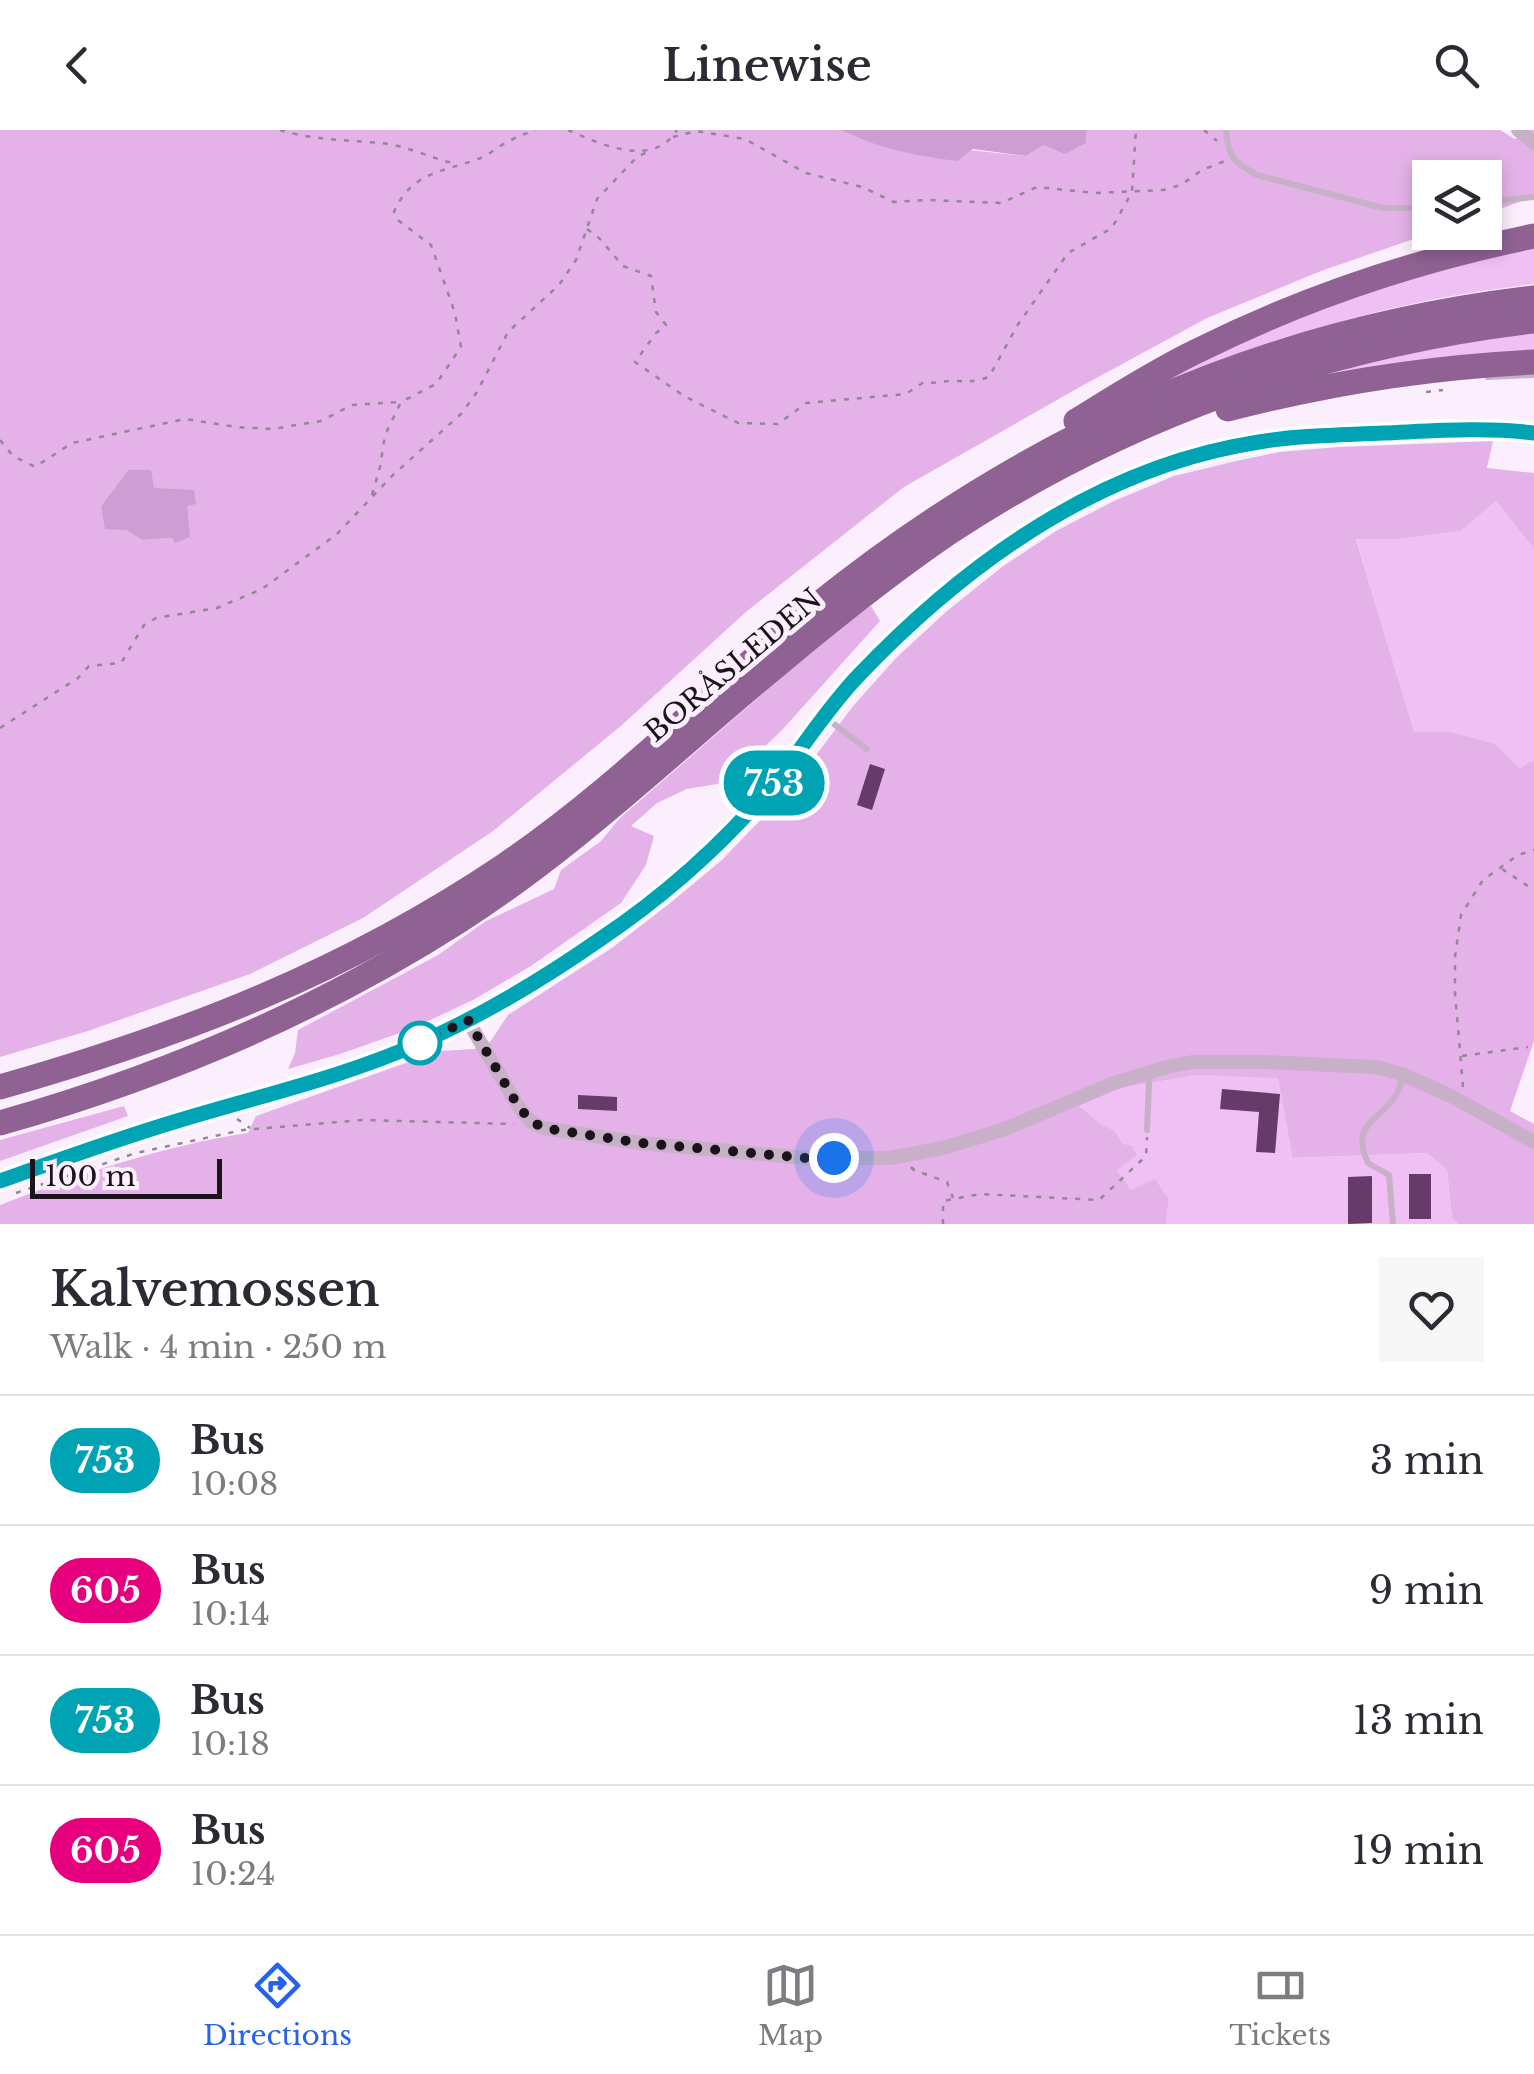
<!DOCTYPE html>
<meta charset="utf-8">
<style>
:root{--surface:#fff;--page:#f7f7f7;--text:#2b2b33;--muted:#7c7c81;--line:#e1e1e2;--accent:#2563eb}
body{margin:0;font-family:"Libre Baskerville",serif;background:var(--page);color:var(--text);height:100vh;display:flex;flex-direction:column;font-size:38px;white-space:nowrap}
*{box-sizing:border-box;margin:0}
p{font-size:32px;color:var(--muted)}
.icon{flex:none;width:55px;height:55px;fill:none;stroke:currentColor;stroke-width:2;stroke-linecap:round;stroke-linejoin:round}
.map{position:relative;height:1094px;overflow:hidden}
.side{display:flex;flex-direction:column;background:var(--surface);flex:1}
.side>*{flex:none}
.badge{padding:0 20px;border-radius:32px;font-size:35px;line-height:65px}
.fabs{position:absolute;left:1412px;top:30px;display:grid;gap:20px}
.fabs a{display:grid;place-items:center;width:90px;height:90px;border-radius:0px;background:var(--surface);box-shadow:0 5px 15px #0003;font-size:50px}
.scale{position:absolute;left:30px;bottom:25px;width:192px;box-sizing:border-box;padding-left:10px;border:5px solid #1a141a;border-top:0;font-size:28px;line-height:35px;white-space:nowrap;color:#1a141a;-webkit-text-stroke:8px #fceffd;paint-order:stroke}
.you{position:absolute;width:50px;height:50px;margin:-25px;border:8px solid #fff;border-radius:50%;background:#1a73e8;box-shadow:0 0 0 15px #1a73e833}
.map>.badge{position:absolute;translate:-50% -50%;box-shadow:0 0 0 5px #fff}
.round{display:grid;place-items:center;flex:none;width:105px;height:105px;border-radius:0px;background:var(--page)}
.summary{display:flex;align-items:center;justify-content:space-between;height:170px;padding:0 50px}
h1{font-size:48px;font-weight:600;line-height:75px}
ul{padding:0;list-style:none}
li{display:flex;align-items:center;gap:30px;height:130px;padding:0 50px;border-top:2px solid var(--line)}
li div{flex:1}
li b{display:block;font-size:38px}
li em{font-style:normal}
li .badge{min-width:110px;font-weight:700;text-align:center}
header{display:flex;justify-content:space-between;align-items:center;height:130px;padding:0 50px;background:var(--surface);font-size:45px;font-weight:600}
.tab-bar{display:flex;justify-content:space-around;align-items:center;height:140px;border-top:2px solid var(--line);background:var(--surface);font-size:28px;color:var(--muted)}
.tab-bar a{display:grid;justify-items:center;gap:5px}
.tab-bar .selected{color:var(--accent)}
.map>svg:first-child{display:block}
</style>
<header><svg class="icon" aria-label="back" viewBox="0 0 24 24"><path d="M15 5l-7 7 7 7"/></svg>Linewise<svg class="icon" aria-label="search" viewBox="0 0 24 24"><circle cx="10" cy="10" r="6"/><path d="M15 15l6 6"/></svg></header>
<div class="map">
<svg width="1534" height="1094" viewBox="0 0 1534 1094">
<rect width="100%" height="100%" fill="#fceffd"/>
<!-- green -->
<g fill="#f0bff4">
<path d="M1534,116V154C1471,161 1407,173 1346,190C1280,209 1216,235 1151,259L1141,260L1246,209L1395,152Z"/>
<path d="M1534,202V223L1285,259L1362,234L1415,221Z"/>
<path d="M1496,371L1534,419V630L1520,638L1496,614L1452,602L1414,603L1356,408L1400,409L1461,401Z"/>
<path d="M1198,945L1278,947L1294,1028L1427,1023L1447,1040L1452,1088L1458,1094H1166L1169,1070L1131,1060L1116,1039L1123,1014L1114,1000L1102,995L1078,976L1120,958Z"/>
</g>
<!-- forest -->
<g fill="#e4b1e8" fill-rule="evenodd">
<path d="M0,0H840L858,8L1026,26L1044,15L1086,13L1087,0H1500L1515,9L1529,0H1534V67L1485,84V48H1430L1431,103L1321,141L1207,188L1080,257L904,357L747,481L622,595L493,701L363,788L250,844L88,901L0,927ZM128,340L154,358L172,408L142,410L126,400L101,376Z"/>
<path d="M1493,311L1487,338L1534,343V419L1496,371L1461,401L1400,409H1356L1414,602H1452L1496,614L1520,638L1534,630V911L1510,981L1534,994V1094H1458L1452,1088L1447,1040L1427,1023L1293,1028L1278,948L1198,945L1120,958L1079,976L1102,995L1114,1000L1123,1014L1132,1016L1137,1025L1117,1040L1131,1060L1155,1049L1169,1070L1166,1094H0V1075C81,1044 162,1016 248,1003L256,986L440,921L474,919L490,912L508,885L612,818L669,774L722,730L791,658L854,575L896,528L947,481L1002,437L1056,401L1114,371L1174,346L1232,332L1279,322L1339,317Z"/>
<path d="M871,476L880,491L783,599L738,643L717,654L687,659L657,673L631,696L654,706L646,735L621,773L531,836L473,870L411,899L340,924L288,939L295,923L298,900L438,825L486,791L554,759L561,740L601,711L620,688L783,546L854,487Z"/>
<path d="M124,976L128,986L0,1031V1010Z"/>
</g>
<!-- water -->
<g fill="#ce9dd3">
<path d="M840,0H1087L1086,13L1065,24L1044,15L1026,26L973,19L957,31C916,26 878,18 840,0Z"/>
<path d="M128,340H151L154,358L194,360L196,374L187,376L190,407L175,413L172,408L142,410L126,400L105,399L101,376Z"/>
</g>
<!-- building -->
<g fill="#663b6a">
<path d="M870,634L885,639L872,680L857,675Z"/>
<path d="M1222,959L1280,964L1275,1023L1256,1022L1259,982L1220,979Z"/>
<path d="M578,965L617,967V981L578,979Z"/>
<rect x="1409" y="1044" width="22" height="45"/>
<path d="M1372,1046V1093L1348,1094V1047Z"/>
</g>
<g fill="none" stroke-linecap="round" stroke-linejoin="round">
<!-- path -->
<g stroke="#928893" stroke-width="2.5" stroke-dasharray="5 8" stroke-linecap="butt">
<path d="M280,0C313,10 346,10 380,13C403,15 427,26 448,32H457"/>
<path d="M568,0C600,14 653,39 677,0"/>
<path d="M1204,0L1217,11"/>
<path d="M673,7L696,1L745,9L806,43L862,57L894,72L928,70L1001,73L1037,57L1094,63L1163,60L1181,55L1202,40L1225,31"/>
<path d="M587,99L599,108L623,136L651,146L656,182L666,195L656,203L635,232L684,266L738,293L778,294L806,273L906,264L924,252C935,254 941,251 952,251C971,251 970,253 989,247L1017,196L1068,123L1112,98L1132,62L1136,0"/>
<path d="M1426,262L1443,260"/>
<path d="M0,310L13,326L35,337L72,313L185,289L237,297L272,299L321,291L352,275L398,272"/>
<path d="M372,365L380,337L385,305L401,272L436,254L461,217L455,183L431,115L399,91L394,82C411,42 443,42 478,29C491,24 501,14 513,9C520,5 528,3 536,0"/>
<path d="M0,598L78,548L89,536L121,533L144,495L156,488L217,478L262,459L337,404L393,345L461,284L477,262L508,202L559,155L576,130L597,69L637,27L651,20"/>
<path d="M1502,739L1534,760"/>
<path d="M1462,926L1528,917"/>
<path d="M1463,957L1455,863V827L1461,785L1483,750L1518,725L1534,720"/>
<path d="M237,989L250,998"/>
<path d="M911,1037L914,1040L947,1052L953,1068"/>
<path d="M16,1063L136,1023L243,1000L362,990L514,994"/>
<path d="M943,1094V1071L980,1064L1099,1070L1146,1026L1147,1007"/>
</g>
<!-- service -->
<g stroke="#c7b0c8" stroke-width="6">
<path d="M1226,0C1228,27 1234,33 1257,45L1383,78H1430"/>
<path d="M1485,72L1534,67"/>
<path d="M1488,247L1534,245"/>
<path d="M826,588L867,619"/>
<path d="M1146,944L1149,954L1147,1000"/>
<path d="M1393,1094L1389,1045L1368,1033C1348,991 1385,990 1398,961C1401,956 1401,950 1402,944"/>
</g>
<!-- minor -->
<g stroke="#c7b0c8" stroke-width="14">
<path d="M1518,0L1534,13"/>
<path d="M468,891L518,976L530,991L543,998L641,1013L806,1028H890L943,1018L1005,999L1114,953L1167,937L1192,932H1263L1376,937L1402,944L1451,966L1534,1012"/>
</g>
<!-- tertiary -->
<path stroke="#c7b0c8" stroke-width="18" d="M0,1051C59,1030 117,1010 177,991C259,966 344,947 422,912C485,885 543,849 599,811C663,767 721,716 771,657C801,621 827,579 859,545C966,432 1102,336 1259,312C1300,305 1342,305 1383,303C1433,301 1484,297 1534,303"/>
<!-- motorway -->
<g stroke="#906294" stroke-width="25">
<path d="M1228,279C1328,253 1431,237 1534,232"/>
<path d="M1076,291C1115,267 1154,242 1195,222C1303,168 1416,130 1534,106"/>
<path d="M0,957C183,905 346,842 505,735C617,659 711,561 816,476C1026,307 1265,199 1534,168"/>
<path d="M0,993C162,947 317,882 459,791C576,716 675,619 782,531C836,486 891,442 950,402C1124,287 1327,215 1534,191"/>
</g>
</g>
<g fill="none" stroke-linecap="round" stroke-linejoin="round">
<!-- line casing -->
<g stroke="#fff" stroke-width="22">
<path id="line" d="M0,1051C59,1030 117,1009 177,991C259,966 344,947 422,912C485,884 543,849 599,810C663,767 721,716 771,657C801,621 826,579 859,545C967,432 1101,336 1259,312C1300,305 1342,305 1383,303C1433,301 1484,297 1534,303"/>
</g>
<!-- line -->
<use href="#line" stroke="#00a3b4" stroke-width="15"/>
<!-- walk -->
<path stroke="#1a141a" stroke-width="10" stroke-dasharray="0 18" d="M420,913L468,890L518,976L530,990L543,998L641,1013L806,1028H834"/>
</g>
<!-- markers -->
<circle fill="#fff" stroke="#00a3b4" stroke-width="5" cx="420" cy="913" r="20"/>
<g text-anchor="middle" stroke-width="10" stroke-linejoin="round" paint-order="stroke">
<!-- street labels -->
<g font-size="28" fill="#1a141a" stroke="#fceffd">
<text transform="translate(733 535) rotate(-40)" y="10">BORÅSLEDEN</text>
</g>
</g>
</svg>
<div class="fabs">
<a><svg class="icon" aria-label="layers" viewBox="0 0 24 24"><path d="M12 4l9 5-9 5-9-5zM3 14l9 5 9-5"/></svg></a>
</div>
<div class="scale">100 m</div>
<div class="you" style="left:834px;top:1028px"></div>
<b class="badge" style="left:774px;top:653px;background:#00a3b4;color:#fff">753</b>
</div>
<section class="side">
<div class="summary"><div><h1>Kalvemossen</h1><p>Walk · 4 min · 250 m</p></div><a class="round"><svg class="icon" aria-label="heart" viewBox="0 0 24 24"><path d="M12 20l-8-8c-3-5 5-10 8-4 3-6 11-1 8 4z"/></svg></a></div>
<ul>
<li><span class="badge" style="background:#00a3b4;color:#fff">753</span><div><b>Bus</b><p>10:08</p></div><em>3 min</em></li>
<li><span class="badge" style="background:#e6007e;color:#fff">605</span><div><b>Bus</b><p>10:14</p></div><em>9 min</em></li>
<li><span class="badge" style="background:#00a3b4;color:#fff">753</span><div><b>Bus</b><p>10:18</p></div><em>13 min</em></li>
<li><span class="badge" style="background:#e6007e;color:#fff">605</span><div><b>Bus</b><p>10:24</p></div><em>19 min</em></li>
</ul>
</section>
<nav class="tab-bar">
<a class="selected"><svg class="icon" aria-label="directions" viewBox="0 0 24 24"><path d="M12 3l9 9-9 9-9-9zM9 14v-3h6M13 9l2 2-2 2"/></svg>Directions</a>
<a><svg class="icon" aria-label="map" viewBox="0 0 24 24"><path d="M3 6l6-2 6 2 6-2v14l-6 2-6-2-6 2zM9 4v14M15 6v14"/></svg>Map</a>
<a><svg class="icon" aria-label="tickets" viewBox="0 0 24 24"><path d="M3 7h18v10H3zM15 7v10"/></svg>Tickets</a>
</nav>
